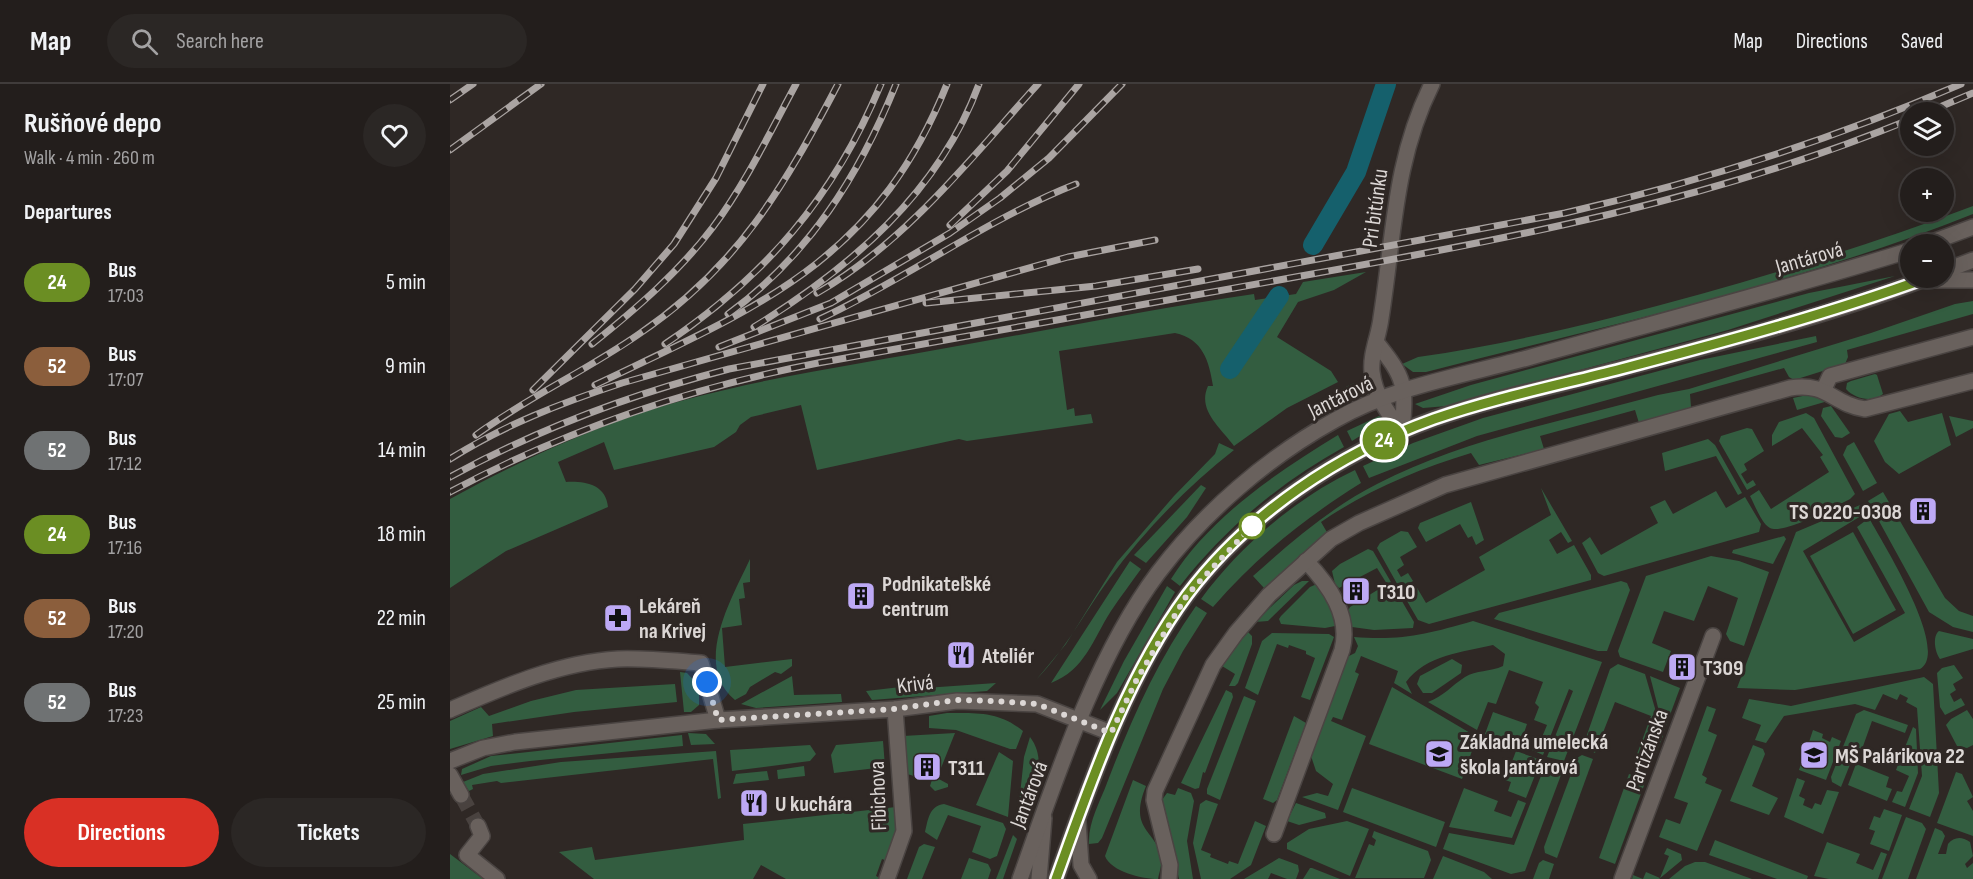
<!DOCTYPE html>
<meta charset="utf-8">
<style>
:root{--surface:#231e1c;--page:#2b2725;--text:#f1f3f6;--muted:#a3a2a3;--line:#403c3b;--accent:#d93025}
body{margin:0;font-family:"Sofia Sans Condensed",sans-serif;background:var(--page);color:var(--text);height:100vh;display:flex;flex-direction:column;font-size:22px;white-space:nowrap}
*{box-sizing:border-box;margin:0}
p{font-size:20px;color:var(--muted)}
.icon{flex:none;width:33px;height:33px;fill:none;stroke:currentColor;stroke-width:2;stroke-linecap:round;stroke-linejoin:round}
.map{position:relative;flex:1;overflow:hidden}
.details{display:flex;flex-direction:column;background:var(--surface);width:450px}
.details>*{flex:none}
.badge{padding:0 12px;border-radius:20px;font-size:21px;line-height:39px}
.controls{position:absolute;left:1450px;top:18px;display:grid;gap:12px}
.controls a{display:grid;place-items:center;width:54px;height:54px;border-radius:50%;background:var(--surface);box-shadow:0 6px 24px #0002,0 0 0 2px var(--line);font-size:30px}
.you{position:absolute;width:30px;height:30px;margin:-15px;border:4px solid #fff;border-radius:50%;background:#1a73e8;box-shadow:0 0 0 9px #1a73e833}
.map>.badge{position:absolute;translate:-50% -50%;box-shadow:0 0 0 3px #fff}
h2{padding:0 24px;font-size:22px;line-height:54px}
.round{display:grid;place-items:center;flex:none;width:63px;height:63px;border-radius:32px;background:var(--page)}
.head{display:flex;align-items:center;justify-content:space-between;height:102px;padding:0 24px}
h1{font-size:28px;font-weight:700;line-height:45px}
.button{display:flex;gap:12px;margin-top:auto;padding:12px 24px}
.button a{flex:1;height:69px;border-radius:36px;background:var(--accent);color:#fff;font-size:24px;font-weight:700;line-height:69px;text-align:center}
.button a+a{background:var(--page);color:var(--text)}
ul{padding:0;list-style:none}
li{display:flex;align-items:center;gap:18px;height:84px;padding:0 24px}
li div{flex:1}
li b{display:block;font-size:22px}
li em{font-style:normal}
li .badge{min-width:66px;font-weight:700;text-align:center}
header{display:flex;align-items:center;gap:36px;box-sizing:border-box;height:84px;padding:0 30px;background:var(--surface);border-bottom:2px solid var(--line)}
header strong{font-size:28px}
nav{display:flex;gap:33px;margin-inline-start:auto;font-size:21px}
.search{width:420px;height:54px;background:var(--page);display:flex;align-items:center;gap:15px;box-sizing:border-box;padding:0 21px;border-radius:33px;color:var(--muted);font-size:22px}
main{display:flex;flex:1;min-height:0}
.map>svg:first-child{display:block}
</style>
<header>
<strong>Map</strong>
<div class="search"><svg class="icon" aria-label="search" viewBox="0 0 24 24"><circle cx="10" cy="10" r="6"/><path d="M15 15l6 6"/></svg>Search here</div>
<nav><a>Map</a><a>Directions</a><a>Saved</a></nav>
</header>
<main>
<section class="details">
<div class="head"><div><h1>Rušňové depo</h1><p>Walk · 4 min · 260 m</p></div><a class="round"><svg class="icon" aria-label="heart" viewBox="0 0 24 24"><path d="M12 20l-8-8c-3-5 5-10 8-4 3-6 11-1 8 4z"/></svg></a></div>
<h2>Departures</h2>
<ul>
<li><span class="badge" style="background:#6b8e23;color:#fff">24</span><div><b>Bus</b><p>17:03</p></div><em>5 min</em></li>
<li><span class="badge" style="background:#8b5e3c;color:#fff">52</span><div><b>Bus</b><p>17:07</p></div><em>9 min</em></li>
<li><span class="badge" style="background:#6f7273;color:#fff">52</span><div><b>Bus</b><p>17:12</p></div><em>14 min</em></li>
<li><span class="badge" style="background:#6b8e23;color:#fff">24</span><div><b>Bus</b><p>17:16</p></div><em>18 min</em></li>
<li><span class="badge" style="background:#8b5e3c;color:#fff">52</span><div><b>Bus</b><p>17:20</p></div><em>22 min</em></li>
<li><span class="badge" style="background:#6f7273;color:#fff">52</span><div><b>Bus</b><p>17:23</p></div><em>25 min</em></li>
</ul>
<div class="button"><a>Directions</a><a>Tickets</a></div>
</section>
<div class="map">
<svg width="1523" height="795" viewBox="0 0 1523 795">
<rect width="100%" height="100%" fill="#2f2825"/>
<!-- green -->
<g fill="#335d40">
<path d="M1523,122V130C1347,200 1159,241 976,288H963L952,280L968,273C1065,259 1157,236 1251,210C1343,184 1434,156 1523,122Z"/>
<path d="M916,188L884,206L848,218L827,253L881,287L888,298L837,324L784,362C770,343 747,326 758,302H763C759,277 753,255 725,249L609,267L617,326L624,324L625,332L641,330L643,339L517,357L509,355L367,386L351,321L301,333L290,341L286,348L264,363L164,386L154,358L108,378L116,398C134,397 156,400 158,423L56,467L0,504V415C75,374 155,337 238,315C328,291 422,278 513,261C610,244 707,224 804,210L805,216L846,210L853,198Z"/>
<path d="M1445,192L1278,246L997,322L973,324L965,320L1021,301L1359,209Z"/>
<path d="M1523,217V230L1397,266L1398,273L1395,280L1344,296L1339,293L1334,284L1240,310L1241,323L1237,325L1189,339L1185,326L1090,352L1094,365L1029,381L1021,369C968,385 916,407 871,438L878,450L814,504L803,492C841,458 880,424 927,400C1014,355 1114,337 1208,311L1239,305L1421,249L1505,220Z"/>
<path d="M1366,252L1367,258L1027,352L919,394L913,382L963,359L1033,334L1250,276Z"/>
<path d="M1425,290L1427,291L1433,310C1422,319 1405,315 1396,305L1397,299L1401,297Z"/>
<path d="M916,295L907,312L888,324C881,304 901,301 916,295Z"/>
<path d="M1362,310L1378,317L1347,326L1343,314Z"/>
<path d="M1381,322L1400,349L1392,354L1385,353L1371,332L1373,324Z"/>
<path d="M1450,327L1458,338L1492,329L1501,361L1449,390L1435,378L1424,357L1439,330Z"/>
<path d="M1356,329L1364,334L1405,410L1400,415C1386,422 1333,451 1320,444C1311,439 1305,421 1300,412L1309,406L1321,425L1379,388L1370,373L1373,371L1352,344L1322,362V351L1329,338Z"/>
<path d="M929,332L933,334L926,342L902,357L897,347Z"/>
<path d="M1499,332L1523,337V344L1506,353Z"/>
<path d="M1297,344L1302,345L1314,367L1294,380L1297,386L1291,390L1297,400L1303,396L1306,401L1297,406L1269,357L1271,352Z"/>
<path d="M888,351L894,363C831,398 775,444 730,502L721,495C760,433 826,389 888,351Z"/>
<path d="M1258,355L1265,361L1292,409L1288,411L1266,372L1215,387L1212,369Z"/>
<path d="M1404,358L1427,399L1413,407L1393,371L1397,362Z"/>
<path d="M769,359L784,366C736,404 695,446 659,495C633,531 618,562 586,596L616,560L667,478L724,412L765,370Z"/>
<path d="M905,386L911,399C855,434 806,473 763,523L751,515C790,462 846,414 905,386Z"/>
<path d="M751,401L756,404L737,433L696,479L684,471Z"/>
<path d="M1091,404L1122,457L1118,459L1111,448L1099,456L1107,470L1124,461L1141,491V496L979,540L968,536L953,510L966,502L976,519L1035,486L1029,473L1101,431Z"/>
<path d="M1266,407L1276,424L1295,413L1311,440L1309,448L1154,492L1148,489L1132,459L1140,453L1151,471L1208,439L1200,423L1215,416L1223,430Z"/>
<path d="M1433,408L1495,514L1509,527L1523,532V548L1503,543L1479,528L1418,417Z"/>
<path d="M1021,418L1034,456L1026,461L1022,452L1018,454L1010,440L976,458L968,444L970,439Z"/>
<path d="M1410,421L1416,429L1353,467L1404,558L1455,529L1407,443L1419,434C1432,458 1501,567 1470,585L1345,606L1287,604L1346,448Z"/>
<path d="M951,447L958,448L967,463L950,473L954,481L947,486L951,493L958,489L963,497L950,505L927,464L930,459Z"/>
<path d="M1403,448L1446,526L1403,550L1360,472Z"/>
<path d="M1334,452L1336,455L1323,480L1282,469L1283,466Z"/>
<path d="M918,465L923,467L964,538L963,544L924,546L902,543L897,529L900,523L937,500L927,484L889,504L885,500L882,487L890,480Z"/>
<path d="M1261,472L1289,477L1319,488L1294,562L1280,557L1276,550L1288,514L1258,502L1244,537L1214,527L1202,559L1221,567L1213,588L1170,573L1168,567L1196,492Z"/>
<path d="M300,475V498L293,499L295,514L289,515L292,541L272,544L275,583L342,575V582L331,590L325,588L300,603L296,610L285,616C242,581 282,514 300,475Z"/>
<path d="M680,477L691,485C681,499 671,512 661,527C643,555 635,586 601,599Z"/>
<path d="M852,497H859L818,537L805,538L844,501Z"/>
<path d="M1171,497L1177,499L1180,506L1157,567H1148L1044,535L1049,529Z"/>
<path d="M869,499L878,509L885,542L875,544L831,540L829,535L831,532L860,503Z"/>
<path d="M717,502L725,508L667,609L650,626L674,577Z"/>
<path d="M746,522L757,529L733,567L713,605L652,754L648,759L639,760C638,738 650,718 657,699C681,636 707,577 746,522Z"/>
<path d="M1023,537L1152,578L1114,677L1097,673L1123,607L1119,605L1093,671L1082,666L1086,656L1090,658L1097,641L1084,636L1089,623L1085,619L1093,598L1059,586L1046,620L1038,618L1027,646L978,618C994,612 1001,602 1015,593C1026,586 1040,588 1053,582L1055,570L1043,561C1013,568 976,571 956,598L962,610L944,599L948,587L911,572L905,588L909,590L892,636L883,633L881,637L916,652L888,726L852,713L867,709L878,712L883,700L866,687L861,672L897,573L905,569L908,562L904,553C951,557 978,550 1023,537Z"/>
<path d="M797,547L802,552V560L788,599L785,602H779L785,590L772,582Z"/>
<path d="M1489,547L1523,555V565L1490,575C1485,569 1482,552 1489,547Z"/>
<path d="M822,549L879,550L884,553L860,616L851,613L865,574L856,570V567L839,561L838,564L827,560L808,611L795,604L812,557Z"/>
<path d="M1002,575L1012,581L1011,589L982,609H973L967,600L970,592Z"/>
<path d="M1168,580L1195,590L1213,652L1203,677L1187,670L1201,632L1165,618L1145,669L1133,662L1160,585Z"/>
<path d="M1504,581L1513,594L1503,600L1506,606L1500,610L1504,618L1511,614L1515,621L1495,631L1490,623L1487,589L1492,584Z"/>
<path d="M230,588L237,589L249,602V621L241,628H234Z"/>
<path d="M342,592L344,611L391,610L392,618L306,624L291,620Z"/>
<path d="M1200,592L1230,604L1214,647Z"/>
<path d="M1474,593L1483,600L1489,709L1480,733L1459,725L1472,692L1467,624L1456,618L1458,614L1450,610L1447,616L1433,610L1425,626L1405,620L1334,632L1316,659L1305,656L1311,641L1292,634L1299,615L1341,622Z"/>
<path d="M546,599L537,607L422,616L416,607L468,601L475,604Z"/>
<path d="M225,600L227,618L124,628L42,640L43,652L0,665V637L31,623L39,632L81,617L126,606Z"/>
<path d="M942,603L1027,653L1012,695L919,660Z"/>
<path d="M776,606L782,609L783,613L755,689L753,688L749,704L745,705L731,699Z"/>
<path d="M794,612L806,617L770,716L757,710V705Z"/>
<path d="M1257,622L1266,625L1258,647L1267,651L1252,691L1257,694L1255,699L1272,706L1247,767L1209,753L1216,735L1230,740L1238,719L1224,714Z"/>
<path d="M1414,626L1458,641L1455,649L1422,637L1412,665L1407,663L1391,703L1382,698L1381,693L1406,630Z"/>
<path d="M1517,626L1523,635V661L1517,664L1507,662L1496,641L1501,635Z"/>
<path d="M1043,628L1077,640L1073,652L1079,654L1075,664L1035,650Z"/>
<path d="M497,629C526,629 549,627 573,647L566,665H560L506,646L479,644V632Z"/>
<path d="M844,632L856,639L827,716L823,719L813,715Z"/>
<path d="M1463,643L1466,645L1468,689L1455,723L1442,718L1447,707L1452,708L1459,692L1446,686Z"/>
<path d="M1363,646L1373,650L1372,654L1380,658L1382,653L1391,657L1376,696L1349,686L1354,671L1359,673L1360,669L1356,667Z"/>
<path d="M238,649L256,650L265,660L241,661Z"/>
<path d="M505,649L487,694L498,700V703L485,707L480,702L489,674L472,669L464,692L457,690L453,652Z"/>
<path d="M232,651L233,662L80,677L41,682L11,691L12,685L41,672Z"/>
<path d="M580,653C600,679 581,714 573,742L567,739L574,673Z"/>
<path d="M433,657L435,683L384,689L381,671L386,661Z"/>
<path d="M360,661L366,670L360,677L282,687L280,666Z"/>
<path d="M1303,661L1313,665L1315,670L1302,702L1328,714L1319,731L1280,717Z"/>
<path d="M266,667L271,714L268,715L263,675L51,699L47,697L22,701L23,705L19,707L13,698L33,690L111,678Z"/>
<path d="M1066,667L1091,676L1076,714L1058,707L1061,698L1055,696Z"/>
<path d="M549,668L563,677L558,733L526,721Z"/>
<path d="M1132,671L1143,675L1107,774L1095,769L1094,763L1127,674Z"/>
<path d="M1096,679L1108,684L1111,691L1075,787L1061,790L993,765L999,749L1064,761Z"/>
<path d="M1406,680L1439,693L1436,703L1442,705L1437,717L1398,701Z"/>
<path d="M354,682L355,692L328,695L327,686Z"/>
<path d="M317,687L319,696L283,700L286,690Z"/>
<path d="M1506,688L1512,690L1523,713L1517,717L1523,727V752L1487,739Z"/>
<path d="M1179,690L1196,696L1165,780L1149,774Z"/>
<path d="M1347,694L1355,697L1349,712L1355,715L1353,721L1362,725L1365,719L1371,721L1377,706L1389,708L1373,750L1334,733Z"/>
<path d="M683,696L696,702C677,748 709,746 711,776C712,782 709,789 708,795C693,795 661,788 655,772Z"/>
<path d="M728,704L741,709L744,717L737,757L743,795H729L712,716L717,709L725,711Z"/>
<path d="M902,704L995,738L986,763L893,728Z"/>
<path d="M1014,704L1048,717L1044,727L1061,733L1068,716L1076,719L1062,754L999,743Z"/>
<path d="M756,716L768,720L751,766L761,770L760,773L778,780L779,777L788,780L805,737L816,742L801,781L780,795H751L743,759L750,720Z"/>
<path d="M846,719L875,729L876,734L849,741L837,737Z"/>
<path d="M494,720L553,739L556,745L547,772L540,775L522,768L531,742L498,731L487,756L475,748C478,736 479,722 494,720Z"/>
<path d="M446,723L447,749L440,778L432,775L426,792L432,795H336L311,781L303,795H144L109,768L142,763L145,776L294,756L293,740Z"/>
<path d="M1434,725L1452,731L1439,767L1420,760L1425,747L1419,745L1424,732L1430,734Z"/>
<path d="M1456,733L1472,739L1476,745L1458,795H1432Z"/>
<path d="M897,737L919,745L900,792L837,765V759L859,745Z"/>
<path d="M1485,744L1492,747L1495,752L1488,770H1496L1498,760C1504,753 1511,752 1520,758L1523,772L1515,780L1517,784L1523,779V795H1466Z"/>
<path d="M924,747L978,767L981,776L974,794H905L919,760L924,762L926,756L922,753Z"/>
<path d="M563,751L567,755L553,795H546Z"/>
<path d="M1265,756L1358,792L1357,795H1327L1259,771Z"/>
<path d="M1377,758L1410,770L1406,779L1423,786L1431,768L1437,770L1428,795H1379L1364,792Z"/>
<path d="M474,760L485,763L472,795H457L469,763Z"/>
<path d="M1217,764L1231,770L1232,776L1209,795H1182L1183,791L1193,795L1196,788L1210,794L1219,772L1214,770Z"/>
<path d="M0,770L33,795H0Z"/>
<path d="M993,772L1034,788L1042,795H983Z"/>
<path d="M519,774L538,780L541,786L538,795H511Z"/>
<path d="M829,774L848,781L849,787L846,795H837L821,789L818,795H794Z"/>
<path d="M1093,776L1104,780L1099,795H1083L1089,779Z"/>
<path d="M1245,778H1255L1302,795H1219L1235,782Z"/>
<path d="M860,784H862L890,795H853Z"/>
</g>
<g fill="none" stroke-linecap="round" stroke-linejoin="round">
<!-- canal -->
<g stroke="#15606c" stroke-width="20">
<path d="M863,161L906,88L936,0"/>
<path d="M780,285L829,212"/>
</g>
<!-- minor-tunnel -->
<path stroke="#49423f" stroke-width="15" stroke-dasharray="15 8" stroke-linecap="butt" d="M11,711L28,742"/>
<!-- minor casing -->
<g stroke="#4a4442" stroke-width="18">
<g id="minor">
<path d="M1470,196H1523"/>
<path d="M926,258C956,295 956,301 952,348"/>
<path d="M1374,305L1380,292L1523,253"/>
<path d="M952,348C938,329 925,312 922,288C920,270 929,252 931,234C944,152 944,76 982,0"/>
<path d="M0,626C53,603 110,578 168,575C196,574 224,577 251,579L268,636"/>
<path d="M0,677L33,664L65,658L268,636L445,625L507,617L587,620L661,649"/>
<path d="M0,691L11,711"/>
<path d="M628,738L631,781L639,795"/>
<path d="M28,742L32,752L17,771L47,795"/>
<path d="M824,750L892,566C901,532 879,501 856,477"/>
<path d="M437,795L454,747L445,625"/>
<path d="M589,795L594,734"/>
<path d="M719,795L720,781L704,716L705,707L763,581L786,549L819,511L881,455L909,439L995,401L1340,304C1378,298 1382,320 1415,325L1523,297"/>
<path d="M1172,795L1263,552"/>
</g>
</g>
<!-- tertiary casing -->
<g stroke="#4a4442" stroke-width="18">
<g id="tertiary">
<path d="M1477,160L1523,143"/>
<path d="M1494,187L1523,176"/>
<path d="M570,795C605,697 645,573 708,489C754,428 818,373 885,336C944,302 1016,291 1081,273C1208,238 1335,205 1461,166"/>
<path d="M606,795C641,698 675,595 737,511C798,430 889,369 984,335C1043,314 1106,302 1166,286C1270,259 1376,232 1477,194"/>
</g>
</g>
<!-- minor -->
<use href="#minor" stroke="#69615d" stroke-width="15"/>
<!-- tertiary -->
<use href="#tertiary" stroke="#69615d" stroke-width="15"/>
<!-- rail casing -->
<g stroke="#aaa4a2" stroke-width="7">
<g id="rail">
<path d="M0,16L23,0"/>
<path d="M1478,28L1523,9"/>
<path d="M0,66L91,0"/>
<path d="M500,141L557,87L629,0"/>
<path d="M367,209C456,158 520,75 588,0"/>
<path d="M476,219L646,202L748,185"/>
<path d="M278,230C359,171 409,92 446,0"/>
<path d="M370,235C458,194 535,136 626,100"/>
<path d="M304,243C400,184 489,109 529,0"/>
<path d="M142,260C186,225 229,188 263,143C296,99 320,48 346,0"/>
<path d="M215,260C316,192 384,113 431,0"/>
<path d="M269,263L381,219L500,149L550,114L599,74L672,0"/>
<path d="M145,301C306,224 426,178 497,0"/>
<path d="M83,306L185,205L224,160L266,94L313,0"/>
<path d="M26,351C78,313 136,287 189,250C288,183 334,103 388,0"/>
<path d="M0,375C54,341 111,319 172,299L618,173L705,156"/>
<path d="M0,393C88,345 182,310 279,285L1115,129C1251,98 1383,55 1511,0"/>
<path d="M0,408C116,346 239,304 368,279C529,250 690,221 851,192C1059,155 1265,116 1461,35"/>
</g>
</g>
<!-- rail -->
<use href="#rail" stroke="#2f2825" stroke-width="4.5" stroke-dasharray="14" stroke-linecap="butt"/>
</g>
<g fill="none" stroke-linecap="round" stroke-linejoin="round">
<!-- line casing -->
<g stroke="#fff" stroke-width="14">
<path id="line" d="M606,795C641,698 675,595 737,511C798,430 889,369 984,335C1045,314 1109,301 1171,285C1274,258 1378,230 1477,194"/>
</g>
<!-- line -->
<use href="#line" stroke="#6b8e23" stroke-width="9"/>
<!-- walk -->
<path stroke="#dcd7d5" stroke-width="6" stroke-dasharray="0 10.8" d="M257,598L268,636L445,625L507,616L545,617L587,620L661,649L687,595L737,511L802,442"/>
</g>
<!-- icons -->
<defs>
<g id="building-square" transform="scale(1.5)"><rect x="-9" y="-9" width="18" height="18" rx="4" fill="#bda9f5" stroke="#2f2825"/><path d="M-4-6H4V6H1V3H-1V6H-4ZM-2.5-4.3h1.7v1.8h-1.7ZM.8-4.3h1.7v1.8H.8ZM-2.5-1h1.7V.8h-1.7ZM.8-1h1.7V.8H.8Z" fill="#111"/></g>
<g id="pharmacy-square" transform="scale(1.5)"><rect x="-9" y="-9" width="18" height="18" rx="4" fill="#bda9f5" stroke="#2f2825"/><path d="M-2-6h4v4h4v4h-4v4h-4v-4h-4v-4h4Z" fill="#111"/></g>
<g id="restaurant-square" transform="scale(1.5)"><rect x="-9" y="-9" width="18" height="18" rx="4" fill="#bda9f5" stroke="#2f2825"/><path d="M-5-6h1v4h1v-4h1v4h1v-4h1v5L-1.5 .5V6h-2V.5L-5-1ZM5-6V6H3V1.5H1.5Q1.5-4 5-6Z" fill="#111"/></g>
<g id="school-square" transform="scale(1.5)"><rect x="-9" y="-9" width="18" height="18" rx="4" fill="#bda9f5" stroke="#2f2825"/><path d="M0-5L7-2L0 1L-7-2ZM-4 1L0 2.5L4 1V4Q0 6-4 4Z" fill="#111"/></g>
</defs>
<g fill-rule="evenodd">
<use href="#building-square" x="1473" y="427"/>
<use href="#building-square" x="906" y="507"/>
<use href="#building-square" x="411" y="512"/>
<use href="#pharmacy-square" x="168" y="534"/>
<use href="#restaurant-square" x="511" y="571"/>
<use href="#building-square" x="1232" y="583"/>
<use href="#school-square" x="989" y="670"/>
<use href="#school-square" x="1364" y="671"/>
<use href="#building-square" x="477" y="683"/>
<use href="#restaurant-square" x="304" y="719"/>
</g>
<!-- markers -->
<circle fill="#fff" stroke="#6b8e23" stroke-width="3" cx="802" cy="442" r="12"/>
<g text-anchor="middle" stroke-width="6" stroke-linejoin="round" paint-order="stroke">
<!-- street labels -->
<g font-size="22" fill="#dcd7d5" stroke="#2f2825">
<text transform="translate(924 124) rotate(-82)" y="8">Pri bitúnku</text>
<text transform="translate(1359 173) rotate(-16)" y="8">Jantárová</text>
<text transform="translate(890 312) rotate(-26)" y="8">Jantárová</text>
<text transform="translate(465 599) rotate(-7)" y="8">Krivá</text>
<text transform="translate(1196 666) rotate(-70)" y="8">Partizánska</text>
<text transform="translate(578 710) rotate(-69)" y="8">Jantárová</text>
<text transform="translate(427 712) rotate(-92)" y="8">Fibichova</text>
</g>
<!-- poi labels -->
<g font-size="22" font-weight="bold" fill="#dcd7d5" stroke="#2f2825" text-anchor="start">
<text x="1452" y="435" text-anchor="end">TS 0220-0308</text>
<text x="432" y="507">Podnikateľské<tspan x="432" dy="25">centrum</tspan></text>
<text x="927" y="515">T310</text>
<text x="189" y="529">Lekáreň<tspan x="189" dy="25">na Krivej</tspan></text>
<text x="532" y="579">Ateliér</text>
<text x="1253" y="591">T309</text>
<text x="1010" y="665">Základná umelecká<tspan x="1010" dy="25">škola Jantárová</tspan></text>
<text x="1385" y="679">MŠ Palárikova 22</text>
<text x="498" y="691">T311</text>
<text x="325" y="727">U kuchára</text>
</g>
</g>
</svg>
<div class="controls">
<a><svg class="icon" aria-label="layers" viewBox="0 0 24 24"><path d="M12 4l9 5-9 5-9-5zM3 14l9 5 9-5"/></svg></a>
<a>+</a>
<a>−</a>
</div>
<div class="you" style="left:257px;top:598px"></div>
<b class="badge" style="left:934px;top:356px;background:#6b8e23;color:#fff">24</b>
</div>
</main>
